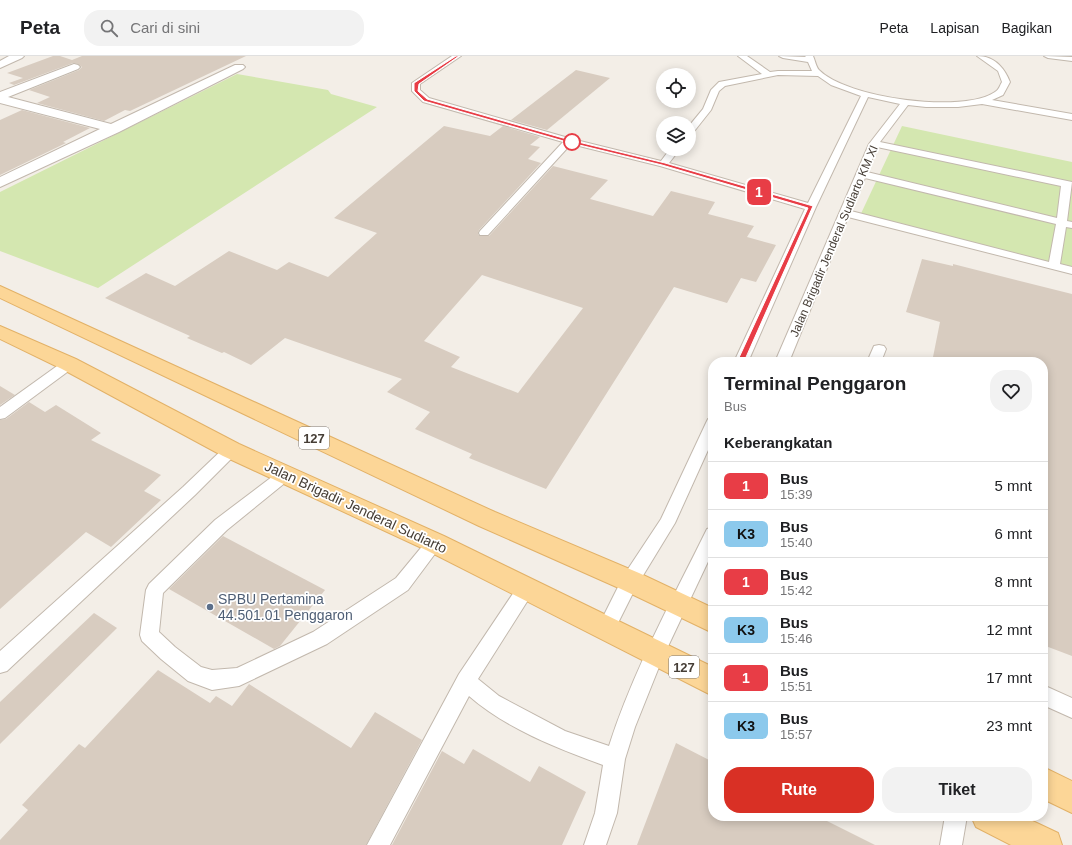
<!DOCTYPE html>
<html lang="id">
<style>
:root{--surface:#fff;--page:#f2f2f2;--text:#202124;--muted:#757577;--line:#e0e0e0;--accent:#d93025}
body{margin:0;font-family:Helvetica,sans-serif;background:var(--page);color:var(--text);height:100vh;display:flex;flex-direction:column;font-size:15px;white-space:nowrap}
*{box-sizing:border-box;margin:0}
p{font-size:13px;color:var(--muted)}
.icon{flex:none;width:22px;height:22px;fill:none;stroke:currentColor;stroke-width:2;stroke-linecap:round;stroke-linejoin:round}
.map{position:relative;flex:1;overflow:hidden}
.details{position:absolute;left:708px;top:301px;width:340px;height:464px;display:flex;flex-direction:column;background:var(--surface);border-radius:16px;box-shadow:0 2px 10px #0003}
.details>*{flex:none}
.badge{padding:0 8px;border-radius:6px;font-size:14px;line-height:26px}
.controls{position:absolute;left:656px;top:12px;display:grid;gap:8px}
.controls a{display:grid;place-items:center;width:40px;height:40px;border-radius:50%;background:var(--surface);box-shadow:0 2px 10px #0003;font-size:20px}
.map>.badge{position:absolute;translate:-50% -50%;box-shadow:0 0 0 2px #fff}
h2{padding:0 16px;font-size:15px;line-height:36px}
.round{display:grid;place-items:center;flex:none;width:42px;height:42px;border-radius:16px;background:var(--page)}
.summary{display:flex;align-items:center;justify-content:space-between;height:68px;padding:0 16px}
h1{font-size:19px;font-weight:600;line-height:30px}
.cta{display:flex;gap:8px;margin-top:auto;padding:8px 16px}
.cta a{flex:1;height:46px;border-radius:16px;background:var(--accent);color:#fff;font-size:16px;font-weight:600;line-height:46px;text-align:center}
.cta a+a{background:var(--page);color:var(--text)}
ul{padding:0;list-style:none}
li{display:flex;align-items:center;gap:12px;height:48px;padding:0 16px;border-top:1px solid var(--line)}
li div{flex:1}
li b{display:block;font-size:15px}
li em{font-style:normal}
li .badge{min-width:44px;font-weight:700;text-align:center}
header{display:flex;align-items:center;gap:24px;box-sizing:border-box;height:56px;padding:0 20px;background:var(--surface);border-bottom:1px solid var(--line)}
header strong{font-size:19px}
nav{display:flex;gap:22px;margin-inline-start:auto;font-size:14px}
.search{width:280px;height:36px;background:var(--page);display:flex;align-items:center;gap:10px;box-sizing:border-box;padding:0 14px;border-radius:16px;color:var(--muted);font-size:15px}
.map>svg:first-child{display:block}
</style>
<header>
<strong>Peta</strong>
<div class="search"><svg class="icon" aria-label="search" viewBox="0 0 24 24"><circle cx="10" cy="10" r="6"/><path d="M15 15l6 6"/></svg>Cari di sini</div>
<nav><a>Peta</a><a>Lapisan</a><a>Bagikan</a></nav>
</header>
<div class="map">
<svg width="1072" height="789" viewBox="0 0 1072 789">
<rect width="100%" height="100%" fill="#f3eee7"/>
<!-- green -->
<g fill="#d4e7b0">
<path d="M237,18L328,34L331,38L377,51L98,232L0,195V136Z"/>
<path d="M902,70L1072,106V218L858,164Z"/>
</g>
<!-- building -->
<g fill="#d8ccc0" fill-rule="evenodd">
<path d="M53,0H60L72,4L82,0H246L130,55L125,54L104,65L37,47L50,41L29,34L79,14L82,11L78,8L73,7L14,29L9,27L23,22L7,17Z"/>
<path d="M576,14L610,22L547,74L511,64Z"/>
<path d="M22,54L90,72L63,86L66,87L0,119V64Z"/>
<path d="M444,70L490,80L503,70L540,81L530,89L540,91L528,103L541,107L479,174L478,178L480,180H489L553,110L608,124L590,143L653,160L671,135L715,146L708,158L754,170L747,181L776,189L756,226L741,222L727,247L674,231L546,433L469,402L472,398L415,373L430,356L387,336L402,323L285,282L251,309L224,296L222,297L187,282L190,280L105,242L146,217L175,230L229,195L277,214L289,206L328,221L377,177L334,162ZM482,219L583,252L518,337L451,311L460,301L424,285Z"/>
<path d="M922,203L953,210V208L1072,238V600L1043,589V306H932L940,266L906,256Z"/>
<path d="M0,330L15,339L0,349Z"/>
<path d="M29,346L45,356L56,349L101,377L91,384L161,419L144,435L161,444L111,491L86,476L0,553V364L6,363Z"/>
<path d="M223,480L325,534L280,590L274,593L169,533Z"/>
<path d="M94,557L117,572L0,688V646Z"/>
<path d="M158,614L210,647L216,640L232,650L249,628L351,692L375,656L422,684L366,789H0V784L28,754L22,749L79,688L85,692Z"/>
<path d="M676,687L713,706V760H817L875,789H637Z"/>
<path d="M473,693L530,726L539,710L586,736L562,789H392L442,695L464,708Z"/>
</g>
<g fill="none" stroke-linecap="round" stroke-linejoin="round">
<!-- service casing -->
<g stroke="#c2b8ad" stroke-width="2">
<g id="service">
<path d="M452,0H461L420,28V34L429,42L572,83L661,105L670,93H680L669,107L808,147L861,40L831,29L818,20L778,19L725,30L719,35L711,54L692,78L689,79V70L703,53L711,34L719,26L762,18L738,0H747L770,16L778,15H812L808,6L783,2L779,0L806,1L805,0H813C815,4 816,11 819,14C846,42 963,58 995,36C999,34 1000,29 1002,26L998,15L977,0C994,0 1004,11 1010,26L1003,39L992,44L1072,58V64L982,48L958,51H926L908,49L880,86L1072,126L1067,165L1072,166V172L1066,171L1060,208L1072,211V218L848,161L789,306H775L869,88L900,48L868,41L816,151L748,306H734L805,153L660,110L571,88L488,179H480L479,177L480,175L563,86L423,46L412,35V27ZM877,91L1061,130L1057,162L867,116ZM865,122L1056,168L1049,206L851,155Z"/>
<path d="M1044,0L1072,1V5L1048,2Z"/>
<path d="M879,289L884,290L886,293L881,306H867L874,290Z"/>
<path d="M69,303L74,305L76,308L74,311L5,362L0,363V351L64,305Z"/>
<path d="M713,362V383L675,467L636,531L612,579L606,582L600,579L597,573L624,519L661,463L706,367L708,363Z"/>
<path d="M231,388L236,390L238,394L236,398L195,439L7,615L0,617V595L183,431L226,390Z"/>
<path d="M286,412L291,414L294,418L291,422L227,474L163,537L159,576L175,591L201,611L212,614L237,612L313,576L396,522L429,482L435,480L441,482L443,487L408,534L327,588L239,630L212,634L188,625L161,603L142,585L140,579L146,534L149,528L215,464L281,414Z"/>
<path d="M713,471V495L663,601L635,671L625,703L617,757L606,789H584L595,757L603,709C557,692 507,673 469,640L390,789H367L459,618L520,527L526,525L532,527L535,533L478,623L499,640L565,675L609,690C633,615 672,544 707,473Z"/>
<path d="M1043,629L1072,642V662L1043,649Z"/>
<path d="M945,760H967L962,789H940Z"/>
</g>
</g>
<!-- minor casing -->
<g stroke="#c2b8ad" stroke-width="2">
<g id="minor">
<path d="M9,0H24L22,2L0,12V5Z"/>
<path d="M74,8L78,9L80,11L78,13L8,41L111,68L235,9H243L245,11L243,13L119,76L0,131V121L100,73L0,47V36Z"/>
</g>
</g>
<!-- primary casing -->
<g stroke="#e2b167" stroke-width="2">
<g id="primary">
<path d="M0,230L495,456L639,517L713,552V577L621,533L479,470L0,242Z"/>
<path d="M0,270L76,303L239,388L444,480L713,611V640L426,494L223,400L62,313L0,283Z"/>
<path d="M1043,711L1072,725V757L1043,743Z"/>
<path d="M971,760H1022L1058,777L1062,789H1011L976,771Z"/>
</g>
</g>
<!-- service -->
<use href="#service" fill="#fff" fill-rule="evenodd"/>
<!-- minor -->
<use href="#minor" fill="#fff" fill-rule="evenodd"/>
<!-- primary -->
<use href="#primary" fill="#fcd697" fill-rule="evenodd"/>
</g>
<!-- line -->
<path fill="#e83d46" stroke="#fff" d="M456,0H459L419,28L418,35L427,43L570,84L665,107L813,150L743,308H741L737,306L808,152L662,109L567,86L424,45L414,35V27Z"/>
<!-- markers -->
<circle fill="#fff" stroke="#e83d46" stroke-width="2" cx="572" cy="86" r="8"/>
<circle fill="#5c6f8a" stroke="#fff" stroke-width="1.5" cx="210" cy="551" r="4"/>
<g text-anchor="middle" stroke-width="3.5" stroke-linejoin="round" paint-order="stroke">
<!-- far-street labels -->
<g font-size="12" fill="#463e36" stroke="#fff">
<text transform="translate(834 185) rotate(-67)" y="4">Jalan Brigadir Jenderal Sudiarto KM XI</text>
</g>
<!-- shield labels -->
<g fill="#fff" stroke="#7e7872" stroke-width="1">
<rect x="299" y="371" width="30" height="22" rx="3"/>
<rect x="669" y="600" width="30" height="22" rx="3"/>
</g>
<g font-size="13" font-weight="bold" fill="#463e36">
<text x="314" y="387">127</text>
<text x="684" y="616">127</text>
</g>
<!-- street labels -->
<g font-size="14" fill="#463e36" stroke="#fff">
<text transform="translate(356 451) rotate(25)" y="5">Jalan Brigadir Jenderal Sudiarto</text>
</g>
<!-- service labels -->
<g font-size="14" fill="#4e5e75" stroke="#fff" text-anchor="start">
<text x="218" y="548">SPBU Pertamina<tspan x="218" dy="16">44.501.01 Penggaron</tspan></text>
</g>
</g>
</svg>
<div class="controls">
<a><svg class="icon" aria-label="locate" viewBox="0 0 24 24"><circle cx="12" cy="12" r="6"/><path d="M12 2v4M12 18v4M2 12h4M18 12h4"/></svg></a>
<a><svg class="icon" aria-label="layers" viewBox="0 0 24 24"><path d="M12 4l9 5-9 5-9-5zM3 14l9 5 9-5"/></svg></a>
</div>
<b class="badge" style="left:759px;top:136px;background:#e83d46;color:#fff">1</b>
<section class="details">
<div class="summary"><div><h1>Terminal Penggaron</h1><p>Bus</p></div><a class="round"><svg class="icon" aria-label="heart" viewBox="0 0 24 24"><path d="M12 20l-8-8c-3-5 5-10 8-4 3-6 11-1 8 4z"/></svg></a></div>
<h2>Keberangkatan</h2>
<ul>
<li><span class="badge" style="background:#e83d46;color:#fff">1</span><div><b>Bus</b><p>15:39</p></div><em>5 mnt</em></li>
<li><span class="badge" style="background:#8cc9ec;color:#111">K3</span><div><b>Bus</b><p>15:40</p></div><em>6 mnt</em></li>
<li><span class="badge" style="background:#e83d46;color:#fff">1</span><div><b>Bus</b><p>15:42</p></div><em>8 mnt</em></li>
<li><span class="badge" style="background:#8cc9ec;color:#111">K3</span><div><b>Bus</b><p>15:46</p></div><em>12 mnt</em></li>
<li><span class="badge" style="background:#e83d46;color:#fff">1</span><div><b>Bus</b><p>15:51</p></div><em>17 mnt</em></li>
<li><span class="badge" style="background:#8cc9ec;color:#111">K3</span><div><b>Bus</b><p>15:57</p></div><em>23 mnt</em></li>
</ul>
<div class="cta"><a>Rute</a><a>Tiket</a></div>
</section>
</div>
